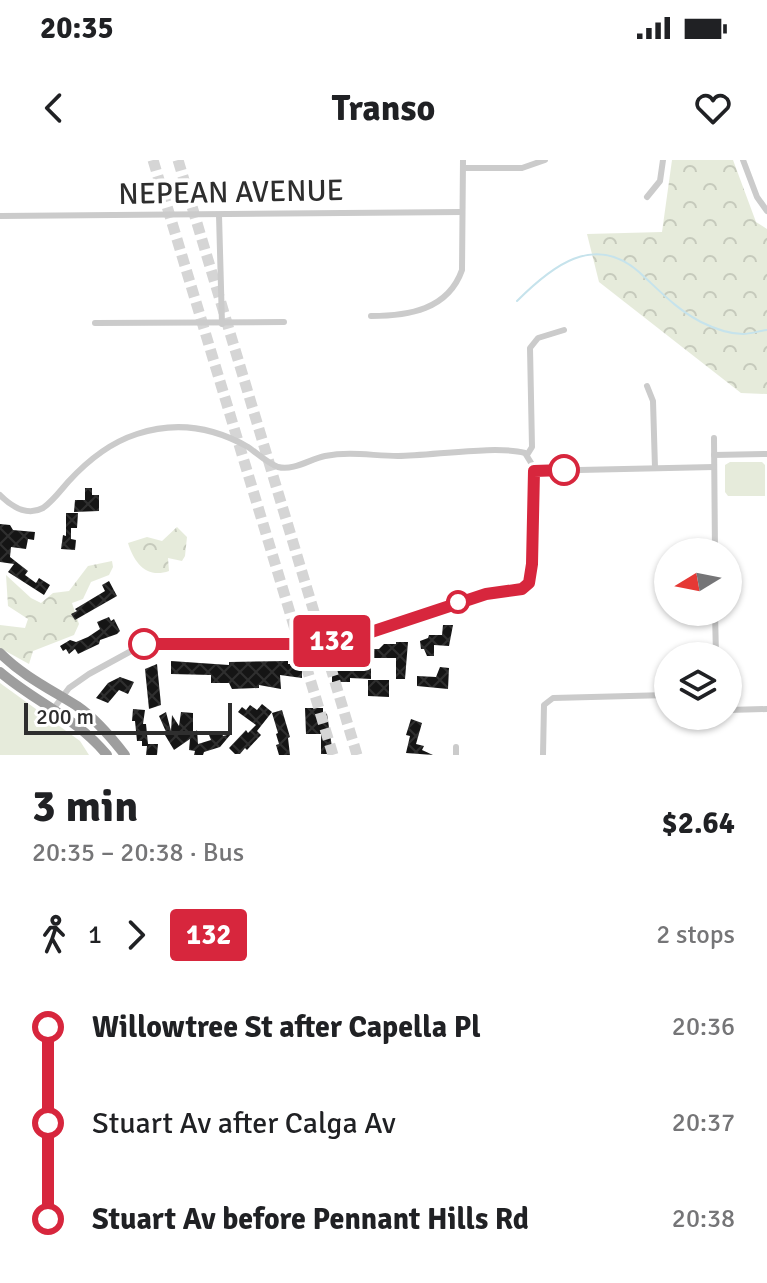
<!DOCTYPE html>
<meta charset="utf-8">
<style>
:root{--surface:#fff;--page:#f2f2f2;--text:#202124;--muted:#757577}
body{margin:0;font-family:Signika,sans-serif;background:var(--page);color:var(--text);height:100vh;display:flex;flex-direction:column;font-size:30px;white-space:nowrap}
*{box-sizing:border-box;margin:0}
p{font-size:26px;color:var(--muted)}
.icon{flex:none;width:44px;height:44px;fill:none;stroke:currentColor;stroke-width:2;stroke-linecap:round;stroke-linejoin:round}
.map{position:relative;height:595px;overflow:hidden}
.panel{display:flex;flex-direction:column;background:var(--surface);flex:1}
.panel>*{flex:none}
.badge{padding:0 16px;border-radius:6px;font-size:28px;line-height:52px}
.needle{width:52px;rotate:260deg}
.fabs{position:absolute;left:654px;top:378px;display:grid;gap:16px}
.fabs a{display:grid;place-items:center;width:88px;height:88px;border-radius:50%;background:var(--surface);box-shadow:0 2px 6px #0004;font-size:40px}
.scale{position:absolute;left:24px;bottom:20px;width:208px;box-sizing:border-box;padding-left:8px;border:4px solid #2e2e2e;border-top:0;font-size:22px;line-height:28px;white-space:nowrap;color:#2e2e2e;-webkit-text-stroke:6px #fff;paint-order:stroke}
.map>.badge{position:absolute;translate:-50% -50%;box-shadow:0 0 0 4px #fff}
.legs{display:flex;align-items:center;gap:12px;height:88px;padding:0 32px;font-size:26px}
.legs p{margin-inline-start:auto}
.headline{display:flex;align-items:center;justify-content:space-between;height:136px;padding:0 32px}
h1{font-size:44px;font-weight:700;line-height:60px}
ul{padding:0 32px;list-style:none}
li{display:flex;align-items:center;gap:28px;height:96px;font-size:30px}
li i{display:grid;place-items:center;width:12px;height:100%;margin:0 10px;background:currentColor}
li i::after{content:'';width:20px;height:20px;margin:-10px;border:6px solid;border-radius:50%;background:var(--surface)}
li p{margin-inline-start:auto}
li:first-child i{background:linear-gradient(#0000 50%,currentColor 0)}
li:last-child i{background:linear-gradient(currentColor 50%,#0000 0)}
.status{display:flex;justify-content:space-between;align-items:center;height:56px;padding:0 40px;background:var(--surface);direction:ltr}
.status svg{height:22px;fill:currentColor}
header{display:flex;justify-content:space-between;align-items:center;height:104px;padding:0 32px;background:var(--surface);font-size:36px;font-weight:700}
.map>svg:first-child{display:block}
</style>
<div class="status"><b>20:35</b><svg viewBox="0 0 49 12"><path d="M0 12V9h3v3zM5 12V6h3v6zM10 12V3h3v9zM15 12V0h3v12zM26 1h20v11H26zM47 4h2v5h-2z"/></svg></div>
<header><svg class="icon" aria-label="back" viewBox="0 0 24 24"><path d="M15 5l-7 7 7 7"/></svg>Transo<svg class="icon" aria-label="heart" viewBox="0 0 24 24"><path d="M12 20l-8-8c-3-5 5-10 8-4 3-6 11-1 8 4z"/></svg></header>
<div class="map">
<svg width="767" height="595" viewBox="0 0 767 595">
<defs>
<pattern id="forest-crowns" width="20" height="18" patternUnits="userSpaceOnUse" patternTransform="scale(2)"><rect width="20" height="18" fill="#e6ebdb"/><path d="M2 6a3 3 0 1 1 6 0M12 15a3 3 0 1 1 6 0" fill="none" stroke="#c6cabc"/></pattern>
<pattern id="building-cross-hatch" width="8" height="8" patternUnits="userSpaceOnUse" patternTransform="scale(2)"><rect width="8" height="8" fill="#151515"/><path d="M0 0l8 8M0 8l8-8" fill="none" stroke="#2f2f2f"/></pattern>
</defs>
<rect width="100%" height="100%" fill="#fff"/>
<!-- forest -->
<g fill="url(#forest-crowns)">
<path d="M672,0H733L756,62L767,69V234L741,233L599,122L587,74L662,72Z"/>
<path d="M177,367L187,377L185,396L182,401L168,398L169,411C147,419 134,403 128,383L147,377L162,381Z"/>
<path d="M112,401L113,407L109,415L91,422L83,439L72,443L79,464L74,475L33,491L29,504L0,488V465L25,468L28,459L8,446L6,415L31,438L41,443L53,433L69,431L88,406Z"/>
</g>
<!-- park -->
<g fill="#e6ebdb">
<path d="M730,302H762L765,305V336H728L725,332V305Z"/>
<path d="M0,523L80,581L89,595H0Z"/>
</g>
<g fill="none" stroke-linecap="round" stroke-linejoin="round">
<!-- stream -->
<path stroke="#c6e3ec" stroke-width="2" d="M517,141C551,107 594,72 639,112C660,131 676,149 701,162C713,168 730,174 743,174C750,174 759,171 767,170"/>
</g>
<!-- building -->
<g fill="url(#building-cross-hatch)">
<path d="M85,328H92V335H99V351L74,352L75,340H85Z"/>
<path d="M66,353H78L77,368H71V379L76,380L75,390L61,389L63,375L66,376Z"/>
<path d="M0,364L10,365L13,370L35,372L34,380L28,379L26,389L11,387L10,397L28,411L25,415L36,423L39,418L50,425L44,435L8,412L14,404L0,402Z"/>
<path d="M109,421L117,436L75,460L71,454L77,451L75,449L105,431L102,425Z"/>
<path d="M109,457L111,461L114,459L120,471L117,474L100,480L99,484L78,494L75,489L69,494L66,489L63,491L60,486L70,480L76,482L88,477L100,469L97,462Z"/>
<path d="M443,465H453L449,486L434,485V496H427L424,489H421L420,481L428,478L429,475H442Z"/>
<path d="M396,482H408L405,519H396V498H373V489H379L384,484H396Z"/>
<path d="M171,501L229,505V502L288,501V504H302V518L280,515L281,529L259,525V528L232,529L229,523H211V515L171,514Z"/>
<path d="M355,501H371V519L350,518V522H332V505L355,506Z"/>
<path d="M157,504L161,545L149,549L145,509Z"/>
<path d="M440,507L449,508L448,529L417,526V516L436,517Z"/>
<path d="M120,517L134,522L128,534L119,530L108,543L96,538L108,523Z"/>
<path d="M368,520H389V537L368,536Z"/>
<path d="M262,544L272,552L257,571L261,575L247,590L245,588L240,594H235L229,588L246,570L248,573L256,565L238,552L242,547L246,550L250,545L257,550Z"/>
<path d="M305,548H323V552L327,554L333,594H321V574H306Z"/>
<path d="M133,549L145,550L143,564H146L148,584H158L157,595H146L147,586H142V581H137L135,561H132Z"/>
<path d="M282,550L290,577L288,578L290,595H279L276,585L279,584L276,574L278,573L272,553Z"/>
<path d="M166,552L171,571L172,555L179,566L181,552L193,553V575L197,570L198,584L211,580L209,575L222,571L223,576L231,574L220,587L204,592L203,595H194L195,591L189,590L190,579L174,590L165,575L167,574L159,556Z"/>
<path d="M411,559L422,563L416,584L424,586L422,590L433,595L406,593L410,576L406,575Z"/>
</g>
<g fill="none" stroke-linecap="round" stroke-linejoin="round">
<!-- motorway-tunnel -->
<g stroke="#d5d5d5" stroke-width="11" stroke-dasharray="11 5.5" stroke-linecap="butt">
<path d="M153,0L333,595"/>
<path d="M178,0L357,595"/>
</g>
<!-- minor -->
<g stroke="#cbcbcb" stroke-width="6">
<path d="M743,0L757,37L767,51"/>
<path d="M463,8H522L545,0"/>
<path d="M647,37L660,21L663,0"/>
<path d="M219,55L222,164"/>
<path d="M0,56L462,52"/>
<path d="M371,156C408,156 448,150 462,110L463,0"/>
<path d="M95,163L284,162"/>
<path d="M647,226L653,241L655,308"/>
<path d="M714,278L715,392"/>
<path d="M527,295L532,287L530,188L538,178L564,170"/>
<path d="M714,295L767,294"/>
<path d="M534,311L714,307"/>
<path d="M0,335C11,346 26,357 43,348C52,342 61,330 68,322C88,300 109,283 137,274C176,261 213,267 248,287C257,293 267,303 278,307C294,311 310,299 325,296C351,291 373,296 398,296C431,296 496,285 525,293L533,306C535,326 536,415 524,428L486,434L359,476L317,484H144L89,514L69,528L54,548"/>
<path d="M659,421L668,420"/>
<path d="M715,452L716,496"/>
<path d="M728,550L767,549"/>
<path d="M456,587V595"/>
<path d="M543,595L544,545L553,538L668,535"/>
</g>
<!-- trunk -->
<g stroke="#9e9e9e" stroke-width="10">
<path d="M0,493C23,516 50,529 77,546C96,559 111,577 125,595"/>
<path d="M0,512C35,542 77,558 107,595"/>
</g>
</g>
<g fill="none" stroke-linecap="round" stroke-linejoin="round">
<!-- line-1 casing -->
<g stroke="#fff" stroke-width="18">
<path id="line-1" d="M144,484H317L359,476L486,434L522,429L529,423L532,404L534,311L564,310"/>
</g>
<!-- line-1 -->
<use href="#line-1" stroke="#d7263d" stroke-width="12"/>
</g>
<!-- markers -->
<g fill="#fff" stroke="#d7263d" stroke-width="4">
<circle cx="564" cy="310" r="14"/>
<circle cx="458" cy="442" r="10"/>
<circle cx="144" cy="484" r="14"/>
</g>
<g text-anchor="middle" stroke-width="8" stroke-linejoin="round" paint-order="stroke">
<!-- street labels -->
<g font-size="30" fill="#2e2e2e" stroke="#fff">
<text transform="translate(231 32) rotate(-1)" y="10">NEPEAN AVENUE</text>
</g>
</g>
</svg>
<div class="fabs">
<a><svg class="needle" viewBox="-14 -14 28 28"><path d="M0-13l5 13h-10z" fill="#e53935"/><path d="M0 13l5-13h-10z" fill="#757577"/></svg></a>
<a><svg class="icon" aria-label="layers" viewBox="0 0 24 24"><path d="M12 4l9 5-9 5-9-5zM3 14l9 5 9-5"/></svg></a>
</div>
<div class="scale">200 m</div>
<b class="badge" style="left:332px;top:481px;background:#d7263d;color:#fff">132</b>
</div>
<section class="panel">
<div class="headline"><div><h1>3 min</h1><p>20:35 – 20:38 · Bus</p></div><b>$2.64</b></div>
<div class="legs"><svg class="icon" aria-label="walk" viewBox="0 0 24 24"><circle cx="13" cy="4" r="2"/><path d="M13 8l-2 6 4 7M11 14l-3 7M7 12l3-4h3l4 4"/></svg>1<svg class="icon" aria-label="forward" viewBox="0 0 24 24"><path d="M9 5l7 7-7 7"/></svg><b class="badge" style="background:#d7263d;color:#fff">132</b><p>2 stops</p></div>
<ul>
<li><i style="color:#d7263d"></i><b>Willowtree St after Capella Pl</b><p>20:36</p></li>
<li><i style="color:#d7263d"></i><span>Stuart Av after Calga Av</span><p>20:37</p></li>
<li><i style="color:#d7263d"></i><b>Stuart Av before Pennant Hills Rd</b><p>20:38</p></li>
</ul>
</section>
